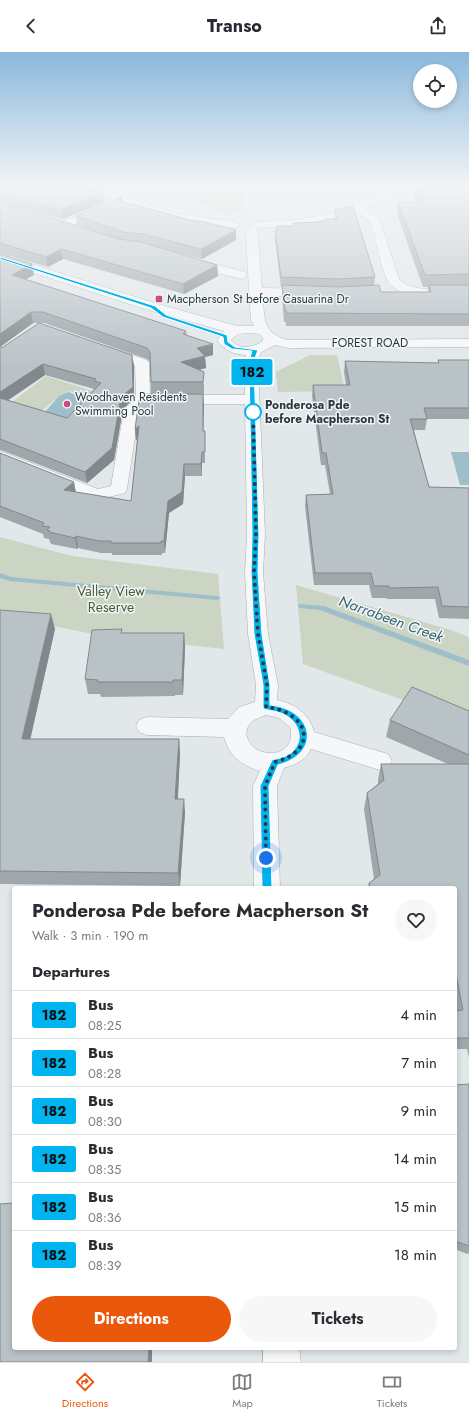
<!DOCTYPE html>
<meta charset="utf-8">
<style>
:root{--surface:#fff;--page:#f7f7f7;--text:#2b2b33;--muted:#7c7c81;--line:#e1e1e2;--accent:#ea580c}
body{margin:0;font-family:Jost,sans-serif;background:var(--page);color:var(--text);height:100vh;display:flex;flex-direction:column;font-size:15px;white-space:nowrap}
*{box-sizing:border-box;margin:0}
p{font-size:13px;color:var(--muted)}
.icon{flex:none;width:22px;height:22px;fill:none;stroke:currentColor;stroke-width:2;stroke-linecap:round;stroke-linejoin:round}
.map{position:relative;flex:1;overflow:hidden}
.panel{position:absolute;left:12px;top:834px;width:445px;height:464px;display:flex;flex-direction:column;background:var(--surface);border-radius:4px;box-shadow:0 2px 6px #0003}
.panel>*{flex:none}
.badge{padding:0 8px;border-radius:3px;font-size:14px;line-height:26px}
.fabs{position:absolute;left:413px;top:12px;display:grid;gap:8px}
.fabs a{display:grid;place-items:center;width:44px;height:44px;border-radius:50%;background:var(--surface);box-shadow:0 2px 6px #0003;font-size:20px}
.you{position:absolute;width:20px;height:20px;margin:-10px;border:3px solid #fff;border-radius:50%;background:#1a73e8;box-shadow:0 0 0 6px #1a73e833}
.map>.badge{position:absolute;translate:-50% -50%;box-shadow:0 0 0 2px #fff}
h2{padding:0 20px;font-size:15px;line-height:36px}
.round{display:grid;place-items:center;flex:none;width:42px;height:42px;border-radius:21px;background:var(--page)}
.summary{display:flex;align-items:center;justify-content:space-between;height:68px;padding:0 20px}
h1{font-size:19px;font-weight:700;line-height:30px}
.cta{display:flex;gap:8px;margin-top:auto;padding:8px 20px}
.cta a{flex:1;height:46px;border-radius:24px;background:var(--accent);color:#fff;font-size:16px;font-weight:700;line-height:46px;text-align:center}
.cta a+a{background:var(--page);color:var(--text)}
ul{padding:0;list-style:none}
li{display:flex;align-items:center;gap:12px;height:48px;padding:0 20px;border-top:1px solid var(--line)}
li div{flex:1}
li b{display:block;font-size:15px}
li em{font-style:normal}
li .badge{min-width:44px;font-weight:700;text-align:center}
header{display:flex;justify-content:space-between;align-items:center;height:52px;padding:0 20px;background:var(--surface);font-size:18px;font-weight:700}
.dock{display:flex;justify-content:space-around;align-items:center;height:56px;border-top:1px solid var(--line);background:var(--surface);font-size:11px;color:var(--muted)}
.dock a{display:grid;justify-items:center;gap:2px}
.dock .selected{color:var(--accent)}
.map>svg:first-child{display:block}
</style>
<header><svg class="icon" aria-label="back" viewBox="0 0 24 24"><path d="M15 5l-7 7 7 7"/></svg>Transo<svg class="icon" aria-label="share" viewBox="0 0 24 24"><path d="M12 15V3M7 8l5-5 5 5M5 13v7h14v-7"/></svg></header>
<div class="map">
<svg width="469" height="1310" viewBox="0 0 469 1310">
<rect width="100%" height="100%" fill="#e2e7ea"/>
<!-- green -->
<g fill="#ccd4c3">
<path d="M147,134H244L242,159L225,163L204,152Z"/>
<path d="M310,303H337L345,339L278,340L276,320Z"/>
<path d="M46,324L98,341L89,345L69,339L59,344L39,361L8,353Z"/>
<path d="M0,485L72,504L218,522L224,597L102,584L0,563Z"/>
<path d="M296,533L451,578L469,585V677L403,648L303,612Z"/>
</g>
<!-- water -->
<g fill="#9ebfc9">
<path d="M68,340L86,346L68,369L45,360L59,344Z"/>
<path d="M451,400H469V433H460Z"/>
</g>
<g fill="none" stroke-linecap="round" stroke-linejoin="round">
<!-- stream -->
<g fill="#9ebfc9" fill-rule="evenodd">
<path d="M0,521L11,525L217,544L221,546L217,548L10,529L0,526Z"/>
<path d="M299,552L324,554L469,608V614L320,558L299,556L298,554Z"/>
</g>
<!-- minor casing -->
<g stroke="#a7afb4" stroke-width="1">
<g id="minor">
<path d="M78,134H92L174,161L235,170L240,173L235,176L193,171L168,166L79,136Z"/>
<path d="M418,134H469V137C433,136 396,140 364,157L377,164L381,172L399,227C413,242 450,237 469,236V244C449,244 397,249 387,228C378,209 378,187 369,168L355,161L303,173L257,176L262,236L311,237L315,238L317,241L315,244L311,245L263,244C264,266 263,282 288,288L469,287V295L288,296L275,293L261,300L258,309L265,483L263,520L268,582L278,633L277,648C295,652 309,661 314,680L388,702L392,709L388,716L380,718L311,697C305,709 296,712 284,716L277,734L280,836H254L253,734L260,719C241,713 229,704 224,685L147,683L139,680L136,674L139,668L147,665L228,667L239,655L255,650L256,633L248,582L245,520L247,483L245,352H147L139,359L127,437L125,441L97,448L0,410V399L98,437L111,434L124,357L136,347L135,313L99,301L97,298L99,295L104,294L109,295L147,308L149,311L150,343H245L244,309L246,303C233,302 225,299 217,288L224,279L148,258L0,210V202L158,252L237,274H254L251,268L249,240L246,177L248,175L254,174L255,171L259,170L292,168L326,163L347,157L380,142ZM250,281L259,282L263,286V289C253,296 239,298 231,288L238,282ZM266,663L279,666L290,675C296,695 278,706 260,699C246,693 241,677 254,668C258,666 262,665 266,663Z"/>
<path d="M103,153L107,154L108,156L107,158L68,175L64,176L59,173L60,171Z"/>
<path d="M190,206L245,220L247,223L245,226L241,227L186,213L184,210L186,207Z"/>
<path d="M263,1296H299L301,1310H263Z"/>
</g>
</g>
<!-- minor -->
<use href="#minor" fill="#f5f7f8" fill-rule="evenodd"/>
</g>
<!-- wall -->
<g fill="#9fa7ab" fill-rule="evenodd">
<path d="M0,134L105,150L63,167L0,151L119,188L77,173L76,164L123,150L190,168L236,178V188L202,207L153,194L217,213L218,224L184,242L63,207L48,215L0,201Z"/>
<path d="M415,134H469V274H286V270H284L282,246V235H281L275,188V179H277V174H293V171L321,170L322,168H326L335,167V158L375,225L374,233L381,240H428V235H423L397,162L398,150H416L413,144Z"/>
<path d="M0,202L34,223L26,227L186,279L187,283L213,303L205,305L206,316L198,318L204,332V342H151L150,310L147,307L44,271H33L0,295Z"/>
<path d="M0,296L132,303L134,314V346L123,357L114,408L87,431L1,398H0ZM45,323L94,337L67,366L8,348Z"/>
<path d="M438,308H469V367H427L425,378H414L429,435L469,436V567L439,566L435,547H387L386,546H372L369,533H314L305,454L306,443L330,442L325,413H321L312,344L313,333H346L344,320L345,309L438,311Z"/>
<path d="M203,342V379L205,390V411H202V424H185L183,452L169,461L165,501H162V503H112V501H101L78,496L77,497L51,492L49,487L44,486L43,482L0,465V401L76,440L131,449L137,387L136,388L135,377Z"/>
<path d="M0,558L55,577L30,687H179L180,702L178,747L185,760L180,834L0,832Z"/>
<path d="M122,577V581H184L185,596L183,643H175V644L101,645L100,642H88L85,627Z"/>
<path d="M469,659V1006L467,997H455V836H368L369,831L374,827L364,757L367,741L378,732V728L381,712H448L386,685L390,668Z"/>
<path d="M469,1032V1201L467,1202L455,1197V1033Z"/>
</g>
<!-- shaded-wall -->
<g fill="#82888b">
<path d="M104,140L105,150L63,167L61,158Z"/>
<path d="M122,145L123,154L116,148Z"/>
<path d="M236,178V188L202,207L201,197Z"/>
<path d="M61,197L63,207L48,215L46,205Z"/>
<path d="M32,212L34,223L14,233L12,223Z"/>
<path d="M217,213L218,224L184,242L183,232Z"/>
<path d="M31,260L33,271L0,295V282Z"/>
<path d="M213,292V303L205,305L206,316L182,322L181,310L197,296Z"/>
<path d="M132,303L134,314V346L123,357L114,408L87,431L85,420L121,345Z"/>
<path d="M43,312L45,323L1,353L0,355V340Z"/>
<path d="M203,342L204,354L203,390Z"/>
<path d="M139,374L140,385L136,388L135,377Z"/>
<path d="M202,400V424L201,412Z"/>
<path d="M184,412L185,424L183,452L169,461L165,501L164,489L168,449Z"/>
<path d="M74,430L76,441L64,438Z"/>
<path d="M76,484L78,496L77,497L75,486Z"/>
<path d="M51,562L55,577L27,702L22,687Z"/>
<path d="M184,581L185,596L183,643L182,628Z"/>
<path d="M179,687L180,702L177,760L175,747Z"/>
<path d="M184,747L185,760L180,834L178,821Z"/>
<path d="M149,1296H152V1310H148Z"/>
</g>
<!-- building -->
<g fill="#b9c2c7" stroke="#82888b">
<path d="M0,134H79L104,140L61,158L0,142Z"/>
<path d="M415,134H469V222L425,223L398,150H423Z"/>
<path d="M120,145H122L116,148L190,168L204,170L236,178L201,197L143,182L123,180L76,164Z"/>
<path d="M0,151L59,168L118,187L141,190L217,213L183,232L61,197L46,205L0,191Z"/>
<path d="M353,154L375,225L338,227L281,225L275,179H277V174H293V171H295L322,170V168H327L326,167H337L335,158Z"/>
<path d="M0,202L32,212L12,223L186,279L183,282L213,292L197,296L205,304L181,310L204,320L203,330H151L150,300L147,296L43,260H31L0,282Z"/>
<path d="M282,233L338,235L379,233L381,240H431L429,233H469V262L287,261L286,258H285Z"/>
<path d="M39,271L132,303L133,335L121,345L112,396L85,420L0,387V346L67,366L101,331L94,329L96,327L43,312L0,340V296L3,295Z"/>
<path d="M438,308H469V356H424L427,367H410L429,435L469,436V555L442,554L438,535L389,536V534H374L371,521H315L306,443L333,442L326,401H322L313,333H350L345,309L439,311Z"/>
<path d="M147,342H203V379H205V400H202L201,412H184L182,440L168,449L164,489H161V491H111V489H99L76,484L75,486L49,480L50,479L47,478L50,475L42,474L44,471L0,454V401L74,430L64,438L131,449L139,374L135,377L139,348Z"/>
<path d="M0,558L51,562L22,687H179L175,747H184L178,821L0,819Z"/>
<path d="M122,577L121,581H184L182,628H173V630H98V628L85,627L92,578Z"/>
<path d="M412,635L469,659V703L390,668Z"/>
<path d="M381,712H469V986H455V959L463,958L455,917V836H370L369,831L380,823L367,741L384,728Z"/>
<path d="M469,1032V1194L458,1190H455V1033Z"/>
<path d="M14,1151V1296H149L148,1310H0V1152Z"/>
</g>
<!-- sky -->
<linearGradient id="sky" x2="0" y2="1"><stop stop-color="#8ab8dc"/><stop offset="0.42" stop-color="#f2f4f6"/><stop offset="1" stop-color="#f2f4f6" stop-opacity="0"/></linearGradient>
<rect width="469" height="317" fill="url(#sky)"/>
<!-- line -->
<path fill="#00b5ef" stroke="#fff" d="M0,205L155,254L166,263L227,283L228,290L235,295L258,298L254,309L259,484L258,520L262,582L270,633V653C313,657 323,701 278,713L269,734L272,836L270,839L267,840L264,839L262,836L260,734L272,708C279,706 287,705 292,700C305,688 299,670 285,663C278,659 271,659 264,657L263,655V633L254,582L251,520L252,484L249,309L252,299L232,297L224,292L223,285L163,265L151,256L0,207Z"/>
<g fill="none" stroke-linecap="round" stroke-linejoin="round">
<!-- walk -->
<path stroke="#2a3942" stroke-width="4" stroke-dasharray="0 7.2" d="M253,360L256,484L254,520L258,582L267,633L266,655C309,660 320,698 275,710L265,734L266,806"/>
</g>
<!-- markers -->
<g fill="#cb4b82" stroke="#f2f6f7" stroke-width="1.5">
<rect x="155" y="243" width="8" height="8" rx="2"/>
<circle cx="67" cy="352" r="4"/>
</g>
<circle fill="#fff" stroke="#00b5ef" stroke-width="2" cx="253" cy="360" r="8"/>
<g text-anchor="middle" stroke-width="3" stroke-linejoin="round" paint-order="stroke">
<!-- far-poi labels -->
<g font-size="12" fill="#2a3942" stroke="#f2f6f7" text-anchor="start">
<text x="167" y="251">Macpherson St before Casuarina Dr</text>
<text x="75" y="349">Woodhaven Residents<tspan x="75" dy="14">Swimming Pool</tspan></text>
</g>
<!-- far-street labels -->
<g font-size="12" fill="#2a3942" stroke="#f2f6f7">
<text x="370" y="295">FOREST ROAD</text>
</g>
<!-- far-stop labels -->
<g font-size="12" font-weight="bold" fill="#2a3942" stroke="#f2f6f7" text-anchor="start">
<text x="265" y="357">Ponderosa Pde<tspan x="265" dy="14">before Macpherson St</tspan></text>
</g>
<!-- park labels -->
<g font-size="14" fill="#495d38" stroke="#f2f6f7">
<text x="111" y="544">Valley View<tspan x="111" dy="16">Reserve</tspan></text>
</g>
<!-- water labels -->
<g font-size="15" font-style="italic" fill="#356475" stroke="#f2f6f7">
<text transform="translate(391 567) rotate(20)" y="5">Narrabeen Creek</text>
</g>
</g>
</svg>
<div class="fabs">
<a><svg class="icon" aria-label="locate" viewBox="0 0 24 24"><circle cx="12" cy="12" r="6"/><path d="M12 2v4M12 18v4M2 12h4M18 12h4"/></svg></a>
</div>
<div class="you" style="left:266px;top:806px"></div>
<b class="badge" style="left:252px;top:320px;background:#00b5ef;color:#111">182</b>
<section class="panel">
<div class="summary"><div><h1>Ponderosa Pde before Macpherson St</h1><p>Walk · 3 min · 190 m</p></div><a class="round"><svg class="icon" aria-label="heart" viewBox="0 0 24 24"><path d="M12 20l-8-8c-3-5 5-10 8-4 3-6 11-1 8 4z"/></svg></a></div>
<h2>Departures</h2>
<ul>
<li><span class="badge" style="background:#00b5ef;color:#111">182</span><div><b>Bus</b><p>08:25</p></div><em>4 min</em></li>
<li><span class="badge" style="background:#00b5ef;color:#111">182</span><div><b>Bus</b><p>08:28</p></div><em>7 min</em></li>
<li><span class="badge" style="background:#00b5ef;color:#111">182</span><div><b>Bus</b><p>08:30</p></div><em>9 min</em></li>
<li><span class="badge" style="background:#00b5ef;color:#111">182</span><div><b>Bus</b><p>08:35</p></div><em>14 min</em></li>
<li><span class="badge" style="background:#00b5ef;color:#111">182</span><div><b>Bus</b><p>08:36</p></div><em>15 min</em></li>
<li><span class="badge" style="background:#00b5ef;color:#111">182</span><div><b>Bus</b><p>08:39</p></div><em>18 min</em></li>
</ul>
<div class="cta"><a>Directions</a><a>Tickets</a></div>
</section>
</div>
<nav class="dock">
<a class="selected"><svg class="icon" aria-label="directions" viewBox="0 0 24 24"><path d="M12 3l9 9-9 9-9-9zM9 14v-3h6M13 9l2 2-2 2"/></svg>Directions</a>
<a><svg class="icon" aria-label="map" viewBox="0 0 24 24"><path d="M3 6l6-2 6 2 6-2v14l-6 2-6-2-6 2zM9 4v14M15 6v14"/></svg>Map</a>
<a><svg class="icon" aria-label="tickets" viewBox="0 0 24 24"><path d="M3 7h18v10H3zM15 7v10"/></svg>Tickets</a>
</nav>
